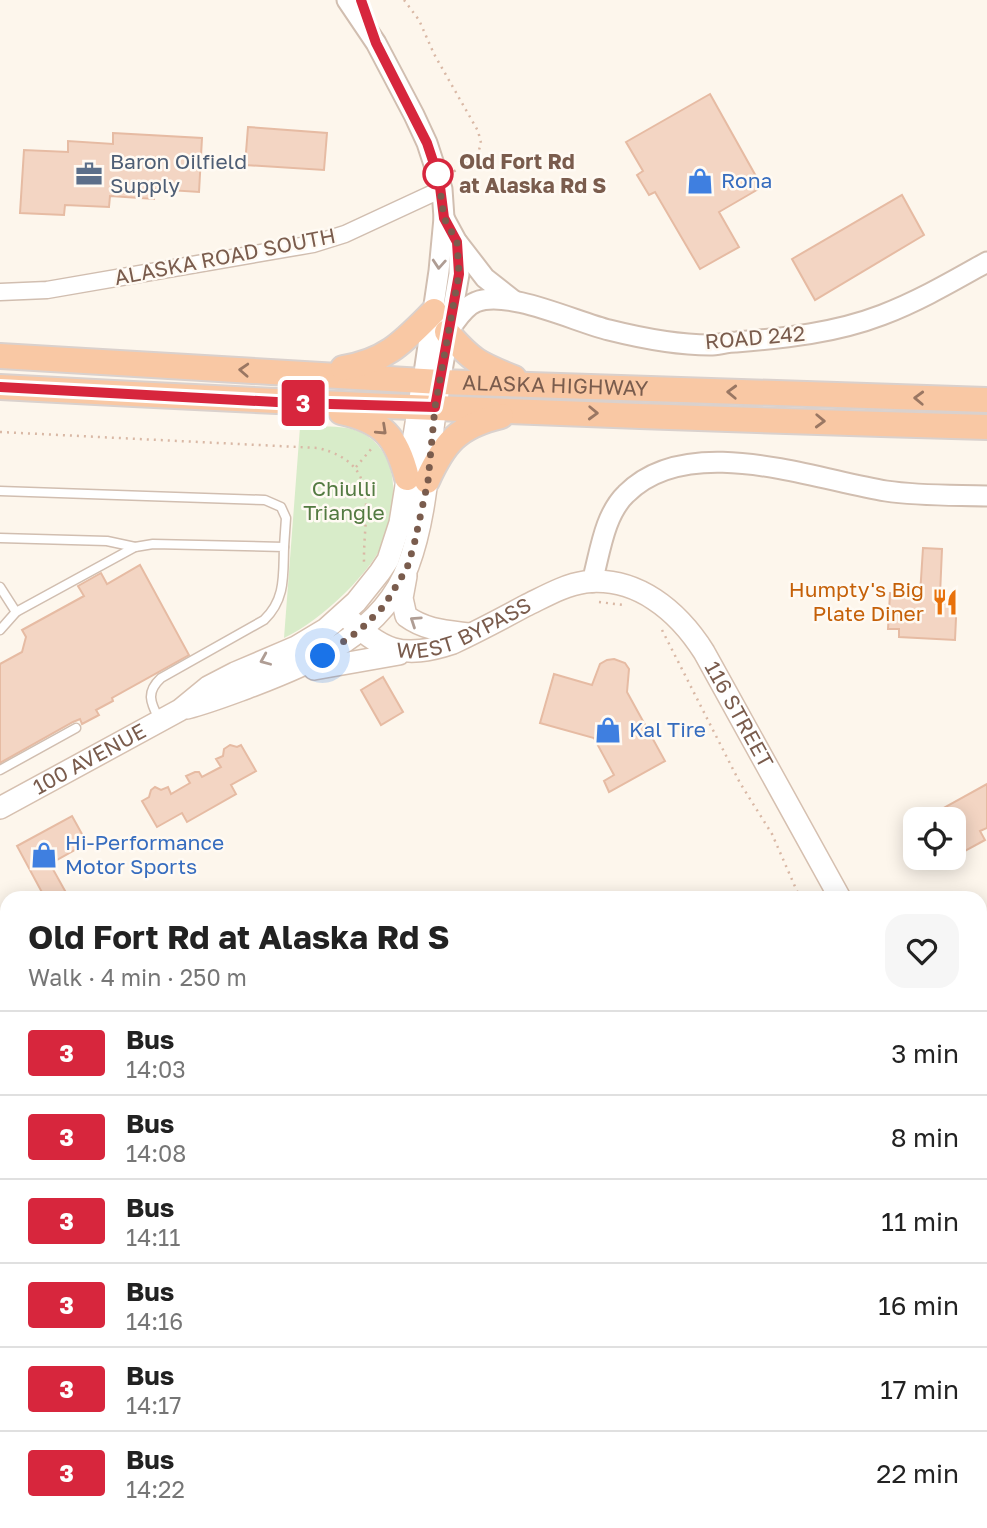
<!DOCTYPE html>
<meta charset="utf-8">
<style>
:root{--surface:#fff;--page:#f6f6f6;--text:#222;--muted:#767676;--line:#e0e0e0}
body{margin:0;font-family:"Golos Text",sans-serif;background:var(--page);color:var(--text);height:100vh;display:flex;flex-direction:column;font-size:26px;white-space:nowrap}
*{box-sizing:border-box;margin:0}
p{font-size:23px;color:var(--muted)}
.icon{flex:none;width:38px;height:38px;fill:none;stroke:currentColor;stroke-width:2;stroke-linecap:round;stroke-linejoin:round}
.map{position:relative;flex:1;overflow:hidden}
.sheet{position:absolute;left:0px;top:891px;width:987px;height:639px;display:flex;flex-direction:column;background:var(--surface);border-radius:21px 21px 0 0;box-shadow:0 4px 18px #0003}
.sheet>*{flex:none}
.badge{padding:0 14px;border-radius:5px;font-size:24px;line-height:46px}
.controls{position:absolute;left:903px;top:807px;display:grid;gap:14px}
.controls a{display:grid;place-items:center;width:63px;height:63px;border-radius:14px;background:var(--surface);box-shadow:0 4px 18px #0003;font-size:35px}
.you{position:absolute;width:35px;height:35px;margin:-18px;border:5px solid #fff;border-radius:50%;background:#1a73e8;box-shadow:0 0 0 10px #1a73e833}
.map>.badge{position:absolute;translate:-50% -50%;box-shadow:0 0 0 4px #fff}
.round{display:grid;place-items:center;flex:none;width:74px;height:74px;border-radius:21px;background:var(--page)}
.headline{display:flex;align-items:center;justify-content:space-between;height:119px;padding:0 28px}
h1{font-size:33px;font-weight:700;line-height:52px}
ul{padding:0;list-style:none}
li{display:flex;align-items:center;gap:21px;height:84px;padding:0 28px;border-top:2px solid var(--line)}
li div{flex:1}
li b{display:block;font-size:26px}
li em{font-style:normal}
li .badge{min-width:77px;font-weight:700;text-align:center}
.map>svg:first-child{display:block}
</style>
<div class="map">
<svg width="987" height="1528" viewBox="0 0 987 1528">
<rect width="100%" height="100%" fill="#fdf6ec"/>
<!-- green -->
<path fill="#d8ecc9" d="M300,427C320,427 347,424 364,434C382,444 392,464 393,484C394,499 394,517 389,532C373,572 322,620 284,638Z"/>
<!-- building -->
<g fill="#f3d5c3" stroke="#e6bba3" stroke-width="2">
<path d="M710,94L762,187L719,212L739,247L700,269L655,192L649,195L637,175L643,171L626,142Z"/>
<path d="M248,127L327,133L324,170L245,165Z"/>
<path d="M113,133L202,138L199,192L154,189V199L110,196L109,207L65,205L64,215L20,213L24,150L68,152V141L113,144Z"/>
<path d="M902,195L924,235L815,300L792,259Z"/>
<path d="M923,548L942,549L940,595L957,596L955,640L899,637V629H888L890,593L920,595Z"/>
<path d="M140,565L189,655L112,698L113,701L96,710L99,715L82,724L80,719L73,722L0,763V664L22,652L26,637L22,630L84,596L78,586L101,573L107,584Z"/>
<path d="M614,659L625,663L629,669L627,692L665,761L609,792L604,781L614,775L594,738L540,723L554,674L592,685L600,664L607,660Z"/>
<path d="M383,677L403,712L381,725L361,690Z"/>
<path d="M230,745L237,747L241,745L256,771L231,785L236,794L187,822L182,813L157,827L142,801L149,797L151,790L155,787L161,790L168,787L171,794L190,783L186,776L195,772H199L202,777L221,767L216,759L223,756L224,749Z"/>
<path d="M987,784V828L980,831L985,840L965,851L954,831V819H947L942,809Z"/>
<path d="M72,816L87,843L50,864L69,898H45L17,846Z"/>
</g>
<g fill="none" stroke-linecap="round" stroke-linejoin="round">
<!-- service casing -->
<g stroke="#d1beb0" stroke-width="11">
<g id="service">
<path d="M0,491L265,500L281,507L286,518L284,547"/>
<path d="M0,538L107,541L135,547"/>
<path d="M0,587L16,612"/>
<path d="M0,630L16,612L135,547L153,544L284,547C283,575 286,599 264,620L161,678C146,692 150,702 159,719"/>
<path d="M0,770L76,728"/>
<path d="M0,1191L7,1187"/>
</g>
</g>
<!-- minor casing -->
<g stroke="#d1beb0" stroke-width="19">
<g id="minor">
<path d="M0,292L47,290L313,244L345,234L442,189"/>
<path d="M0,1107L7,1120"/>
<path d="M0,1311L7,1307"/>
<path d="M980,1406L987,1402"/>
<path d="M235,1522L238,1528"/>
<path d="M763,1528L773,1522"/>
</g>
</g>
<!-- tertiary casing -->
<g stroke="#d1beb0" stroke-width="23">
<g id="tertiary">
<path d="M347,0L376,43L414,115L427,143L442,189L444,218L439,271L423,380"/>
<path d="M458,243L485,278L513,300"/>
<path d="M447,332C456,322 463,307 476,302C507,289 576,322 609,330C641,338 677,345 710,345C718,345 727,342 736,342C786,338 835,333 882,315C919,301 953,281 987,262"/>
<path d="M440,382L459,274V254L457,242L444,218"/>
<path d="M592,582C600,553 604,515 626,494C688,431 812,479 886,491C919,496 954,495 987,496"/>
</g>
</g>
<!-- secondary casing -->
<g stroke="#d6c0b0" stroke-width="24">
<g id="secondary">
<path d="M406,576L402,598L406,616C425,630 445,631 469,634"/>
<path id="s1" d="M344,614C381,651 402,660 453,643C478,631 501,619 525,606C544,597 564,585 585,582C637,576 678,611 704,652L840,898"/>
<path d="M314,669L399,654"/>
<path d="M187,708C210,702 230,694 252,686C314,662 383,633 408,566C430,507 428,442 440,382"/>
<path id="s2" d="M0,808L180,710L208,687L235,673L296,647L326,629L356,602L380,572L388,560L400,523L423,380"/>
<path d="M980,1152L987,1165"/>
</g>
</g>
<!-- trunk casing -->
<g stroke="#dad1cd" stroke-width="28">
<g id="trunk">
<path d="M447,332C472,361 479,364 514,378"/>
<path id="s3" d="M0,356L440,382L987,400"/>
<path d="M343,368C387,361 404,341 434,311"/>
<path d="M0,387C329,405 658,418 987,427"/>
<path d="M341,412C383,421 397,437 407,478"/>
<path d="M427,481C444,443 458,426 501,416"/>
</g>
</g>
<!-- path -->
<g stroke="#d9b8a5" stroke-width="2.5" stroke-dasharray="2 5" stroke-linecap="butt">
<path d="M404,0L419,20L434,54L478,131L481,143L477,157L453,172"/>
<path d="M0,432L318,448C383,464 363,512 364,562"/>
<path d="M356,467L372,448"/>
<path d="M599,602L623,605"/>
<path d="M662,630L740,783L772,834L800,898"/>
<path d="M980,1237L987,1249"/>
<path d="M980,1436L987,1432"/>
<path d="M815,1528L824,1522"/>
</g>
<!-- service -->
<use href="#service" stroke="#fff" stroke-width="8"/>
<!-- minor -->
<use href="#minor" stroke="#fff" stroke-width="16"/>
<!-- tertiary -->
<use href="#tertiary" stroke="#fff" stroke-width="19"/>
<!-- secondary -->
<use href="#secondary" stroke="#fff" stroke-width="21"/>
<!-- trunk -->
<use href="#trunk" stroke="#f9c8a4" stroke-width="24"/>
</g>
<!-- one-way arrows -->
<defs><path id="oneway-chevron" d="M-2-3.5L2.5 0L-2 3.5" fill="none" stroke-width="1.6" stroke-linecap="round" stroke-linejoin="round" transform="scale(1.75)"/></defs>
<g stroke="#af9d94">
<use href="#oneway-chevron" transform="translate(439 264) rotate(94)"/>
<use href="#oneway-chevron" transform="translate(415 621) rotate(-146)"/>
<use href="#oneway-chevron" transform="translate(265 660) rotate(157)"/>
</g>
<g stroke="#9a7763">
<use href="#oneway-chevron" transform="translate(244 370) rotate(-177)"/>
<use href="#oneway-chevron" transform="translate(732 392) rotate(-178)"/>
<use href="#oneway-chevron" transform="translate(919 398) rotate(-178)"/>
<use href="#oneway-chevron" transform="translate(593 413) rotate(2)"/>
<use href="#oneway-chevron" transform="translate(820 421) rotate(2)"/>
<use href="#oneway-chevron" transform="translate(382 430) rotate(43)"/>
</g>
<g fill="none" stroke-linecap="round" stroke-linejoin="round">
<!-- line casing -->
<g stroke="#fff" stroke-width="16">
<path id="line" d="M0,387L295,403L435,407L459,274L457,242L444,218L439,179L427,143L376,43L361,0"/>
</g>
<!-- line -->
<use href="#line" stroke="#d7263d" stroke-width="10"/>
<!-- walk -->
<path stroke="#7a5c4d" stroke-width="7" stroke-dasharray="0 12.6" d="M323,656L360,630L384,606L407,568L414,545L428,481L435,407L459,274L457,242L444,218L438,174"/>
</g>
<!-- icons -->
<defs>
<g id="office-bare" transform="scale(2.1)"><path d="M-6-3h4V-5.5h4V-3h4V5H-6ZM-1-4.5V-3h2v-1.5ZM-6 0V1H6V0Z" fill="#5c6f8a" stroke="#fffaf3" stroke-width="2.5" paint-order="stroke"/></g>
<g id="shop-bare" transform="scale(2.1)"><path d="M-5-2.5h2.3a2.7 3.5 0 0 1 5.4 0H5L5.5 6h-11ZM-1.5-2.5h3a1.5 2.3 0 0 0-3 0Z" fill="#3f7fe0" stroke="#fffaf3" stroke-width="2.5" paint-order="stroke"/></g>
<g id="restaurant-bare" transform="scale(2.1)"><path d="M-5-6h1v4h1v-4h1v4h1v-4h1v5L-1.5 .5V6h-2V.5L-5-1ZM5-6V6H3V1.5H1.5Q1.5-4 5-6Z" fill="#e8710a" stroke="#fffaf3" stroke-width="2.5" paint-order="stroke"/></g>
</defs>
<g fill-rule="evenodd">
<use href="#office-bare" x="89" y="174"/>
<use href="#shop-bare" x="700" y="181"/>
<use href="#restaurant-bare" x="945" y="602"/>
<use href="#shop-bare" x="608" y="730"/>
<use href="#shop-bare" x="44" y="855"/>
</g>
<!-- markers -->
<circle fill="#fff" stroke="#d7263d" stroke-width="3.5" cx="438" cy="174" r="14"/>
<g text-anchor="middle" stroke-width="5" stroke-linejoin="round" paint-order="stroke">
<!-- service labels -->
<g font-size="21" fill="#4e5e75" stroke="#fffaf3" text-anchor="start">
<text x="110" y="169">Baron Oilfield<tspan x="110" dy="24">Supply</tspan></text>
</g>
<!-- stop labels -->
<g font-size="21" font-weight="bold" fill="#7a5c4d" stroke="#fffaf3" text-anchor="start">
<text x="459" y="169">Old Fort Rd<tspan x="459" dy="24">at Alaska Rd S</tspan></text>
</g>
<!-- shop labels -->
<g font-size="21" fill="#366cbe" stroke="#fffaf3" text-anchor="start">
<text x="721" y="188">Rona</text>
<text x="629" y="737">Kal Tire</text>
<text x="65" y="850">Hi-Performance<tspan x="65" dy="24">Motor Sports</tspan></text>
</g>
<!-- street labels -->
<g font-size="21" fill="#7a5c4d" stroke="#fffaf3">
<text transform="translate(225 257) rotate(-11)" y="7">ALASKA ROAD SOUTH</text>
<text transform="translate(755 338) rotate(-5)" y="7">ROAD 242</text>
<text dy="7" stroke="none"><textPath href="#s3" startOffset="556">ALASKA HIGHWAY</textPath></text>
<text dy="7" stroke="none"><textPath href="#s1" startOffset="136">WEST BYPASS</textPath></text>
<text dy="7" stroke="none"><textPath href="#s1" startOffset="485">116 STREET</textPath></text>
<text dy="7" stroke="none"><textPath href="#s2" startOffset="102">100 AVENUE</textPath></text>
</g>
<!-- park labels -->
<g font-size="21" fill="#537a41" stroke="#fffaf3">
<text x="344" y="496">Chiulli<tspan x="344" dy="24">Triangle</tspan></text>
</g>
<!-- food labels -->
<g font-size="21" fill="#c56008" stroke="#fffaf3" text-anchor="end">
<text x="924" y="597">Humpty's Big<tspan x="924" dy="24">Plate Diner</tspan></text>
</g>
</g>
</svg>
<div class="controls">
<a><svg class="icon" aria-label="locate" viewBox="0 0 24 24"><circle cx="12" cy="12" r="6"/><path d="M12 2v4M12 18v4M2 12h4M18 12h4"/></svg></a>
</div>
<div class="you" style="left:323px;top:656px"></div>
<b class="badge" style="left:303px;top:403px;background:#d7263d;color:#fff">3</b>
<section class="sheet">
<div class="headline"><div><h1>Old Fort Rd at Alaska Rd S</h1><p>Walk · 4 min · 250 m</p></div><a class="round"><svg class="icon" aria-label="heart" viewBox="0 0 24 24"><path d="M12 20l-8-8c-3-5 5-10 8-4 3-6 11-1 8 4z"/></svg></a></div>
<ul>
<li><span class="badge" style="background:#d7263d;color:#fff">3</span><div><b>Bus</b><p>14:03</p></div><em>3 min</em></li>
<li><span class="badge" style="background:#d7263d;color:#fff">3</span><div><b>Bus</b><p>14:08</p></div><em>8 min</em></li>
<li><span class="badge" style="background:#d7263d;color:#fff">3</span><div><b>Bus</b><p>14:11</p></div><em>11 min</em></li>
<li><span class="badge" style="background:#d7263d;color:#fff">3</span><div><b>Bus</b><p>14:16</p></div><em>16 min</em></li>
<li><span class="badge" style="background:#d7263d;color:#fff">3</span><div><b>Bus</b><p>14:17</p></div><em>17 min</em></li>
<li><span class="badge" style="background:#d7263d;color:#fff">3</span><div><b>Bus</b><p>14:22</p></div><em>22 min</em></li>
</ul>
</section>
</div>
